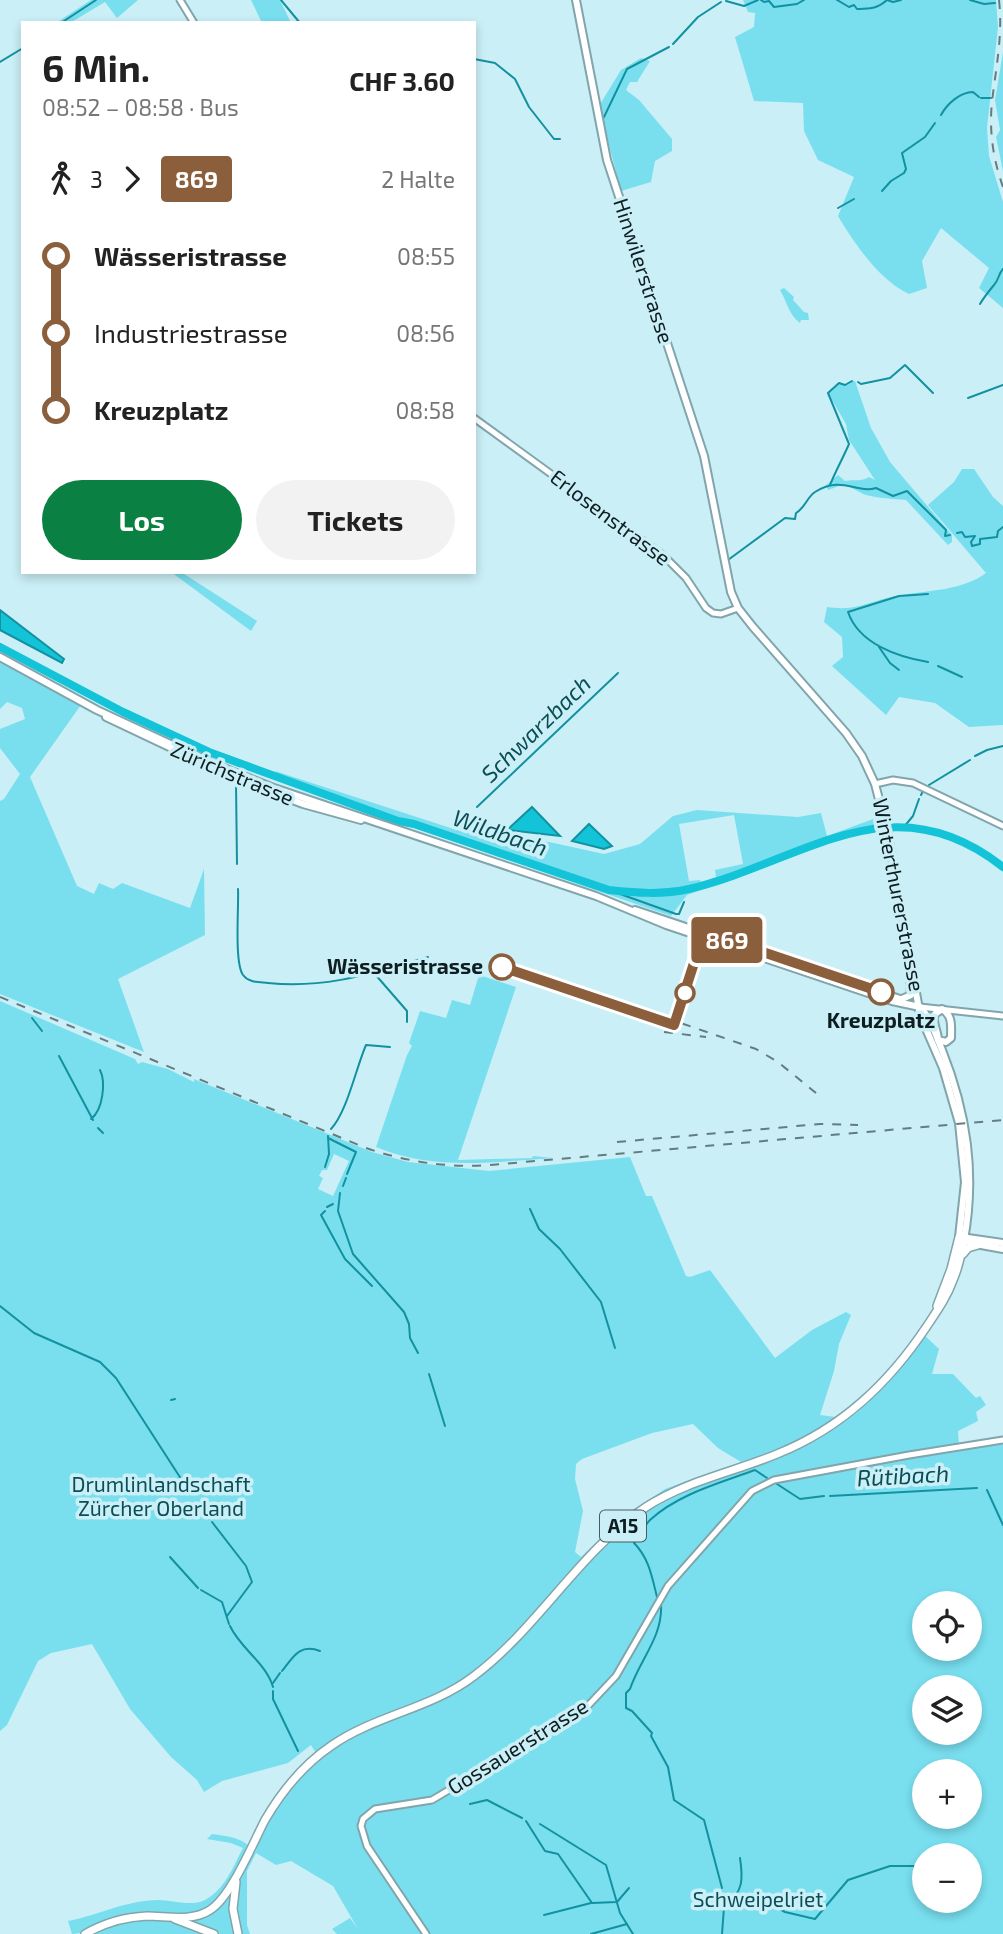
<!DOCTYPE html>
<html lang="de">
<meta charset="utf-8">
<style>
:root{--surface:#fff;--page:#f2f2f2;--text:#222;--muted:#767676;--accent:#0b8043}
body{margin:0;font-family:"Exo 2",sans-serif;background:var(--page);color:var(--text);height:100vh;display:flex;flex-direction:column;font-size:26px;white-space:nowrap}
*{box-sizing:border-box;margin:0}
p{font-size:23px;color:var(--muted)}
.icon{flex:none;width:38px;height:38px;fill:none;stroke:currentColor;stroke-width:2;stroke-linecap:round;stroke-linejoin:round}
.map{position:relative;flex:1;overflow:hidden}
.panel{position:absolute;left:21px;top:21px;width:455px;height:553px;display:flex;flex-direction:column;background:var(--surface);border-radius:0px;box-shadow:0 4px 10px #0003}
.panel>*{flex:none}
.badge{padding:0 14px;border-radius:5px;font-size:24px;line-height:46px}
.buttons{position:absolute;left:912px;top:1591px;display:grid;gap:14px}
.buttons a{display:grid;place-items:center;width:70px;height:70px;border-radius:50%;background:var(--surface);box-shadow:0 4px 10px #0003;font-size:35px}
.map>.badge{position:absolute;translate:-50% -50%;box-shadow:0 0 0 4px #fff}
.legs{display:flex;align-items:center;gap:10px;height:77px;padding:0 21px;font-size:23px}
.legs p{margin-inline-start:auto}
.headline{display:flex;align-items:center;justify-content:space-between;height:119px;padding:0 21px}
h1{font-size:38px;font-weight:700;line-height:52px}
.action{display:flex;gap:14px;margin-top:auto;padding:14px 21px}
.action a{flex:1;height:80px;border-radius:42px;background:var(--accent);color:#fff;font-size:28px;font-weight:700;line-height:80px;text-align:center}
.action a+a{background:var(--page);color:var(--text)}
ul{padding:0 21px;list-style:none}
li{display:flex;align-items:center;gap:24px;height:77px;font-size:26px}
li i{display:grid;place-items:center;width:10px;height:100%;margin:0 9px;background:currentColor}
li i::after{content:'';width:18px;height:18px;margin:-9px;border:5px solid;border-radius:50%;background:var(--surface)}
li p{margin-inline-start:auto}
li:first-child i{background:linear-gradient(#0000 50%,currentColor 0)}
li:last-child i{background:linear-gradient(currentColor 50%,#0000 0)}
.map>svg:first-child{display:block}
</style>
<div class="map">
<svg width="1003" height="1934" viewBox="0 0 1003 1934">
<rect width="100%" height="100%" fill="#caeff6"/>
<!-- green -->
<g fill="#79dfef" fill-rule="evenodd">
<path d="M91,0H138L117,18L105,2L70,23H56Z"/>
<path d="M251,0H280L291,23H262Z"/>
<path d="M743,0H996L998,27L987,128L989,156L1003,202V308L979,288L989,268L941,228L922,261L927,288L909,294C880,281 854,243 838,216L854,177L818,160L804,131L803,103L754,101L735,37L754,27L755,13L748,12Z"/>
<path d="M1003,52V171L996,137L1000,130L995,100Z"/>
<path d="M641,58L650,61L637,82H630L626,90L639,100L672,139V151L655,161L651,182L621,191L599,106L621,70Z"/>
<path d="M784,288L794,297L793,300L804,312L808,313L809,320H801L800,323C789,315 787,302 780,290Z"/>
<path d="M850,381H855L871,428L890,462L952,535V542L948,545L906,500C894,499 878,498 866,495C858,492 849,484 839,486C835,487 832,489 828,490L826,485L838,475L845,481C854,479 861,482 869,477L875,480L849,440L846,424L828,393L839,383L845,385Z"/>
<path d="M962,469H974L993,497L1003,506V725L969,727L935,703L899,697L886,715L832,666L843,657L842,637L824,622L827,607C860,612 872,599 902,595C930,590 961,591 986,573L928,505L954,482Z"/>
<path d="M171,572H181L257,621L251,631Z"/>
<path d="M0,657L83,702L30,777L77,886L94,894L99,883L113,889L122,883L190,908L204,869L205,935L118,979L144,1052L0,994V801L4,799L20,774L0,748V729L25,719L22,708L7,702L0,709Z"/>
<path d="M275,771L466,833H470L468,832L471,822L478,820L498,836L508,833L604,854L640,844L673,816L697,810L798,817L821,813L827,836L884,815L887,830L861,832L687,895L671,916L286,784ZM734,815L743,864L715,870L716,877L701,882L700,880L689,881L679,824Z"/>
<path d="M479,975L516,987L458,1160L532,1158L533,1156L553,1158C493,1162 433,1171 376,1147L407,1055L412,1046L409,1043L420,1011L446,1018L452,1000L470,1005Z"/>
<path d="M0,1001L135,1059L138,1064L142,1062L168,1069L194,1082V1079L372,1152L408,1162L489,1171L630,1157L646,1196H652L686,1276L690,1277L710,1270L775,1358L812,1330L846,1312L851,1315L839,1344L834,1371L820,1415L843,1418L852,1412L922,1333L939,1349L932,1374H953L976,1398L980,1396L986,1405L976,1412L978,1421L958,1431L959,1446L1003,1440V1934H337L332,1929L350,1918L358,1929L333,1886L291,1861L276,1865L256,1853L247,1871V1925L250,1934H92L95,1931L72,1934L68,1921C99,1915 127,1900 158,1900C173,1900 191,1907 205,1900C225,1889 233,1867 243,1848L231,1843L207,1839L212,1834C232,1837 241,1837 256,1852C257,1818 296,1780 317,1755L311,1745L288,1763L222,1781L204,1792L197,1780L171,1757L130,1709L92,1644L51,1653L38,1661L7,1725L0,1731ZM334,1154L349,1161L333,1196L318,1189L323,1178L319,1176L322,1170H327ZM693,1424L718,1448L741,1462L665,1489L618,1522L581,1557L575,1552L583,1511L575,1479L576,1464L582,1459L652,1433ZM924,1603H970V1648H924ZM924,1687H970V1732H924ZM924,1771H970V1816H924ZM924,1855H970V1900H924Z"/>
</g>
<!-- water -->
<g fill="#13c3d8" stroke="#1291a0" stroke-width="2">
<path d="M0,610L64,659L62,663L0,630Z"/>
<path d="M532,807L560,836L507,830Z"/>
<path d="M589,824L612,846L604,849L572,841Z"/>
</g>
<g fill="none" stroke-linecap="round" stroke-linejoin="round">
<!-- stream -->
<g stroke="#1291a0" stroke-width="2">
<path d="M281,0L300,23"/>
<path d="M761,0L764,2L769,1L774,7L797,4L804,0"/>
<path d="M837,0L849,7L854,5L857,9C869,8 876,10 887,0L893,2L901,0"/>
<path d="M970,0L984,4L995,3"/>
<path d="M726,1L744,6L758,0"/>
<path d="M61,23L96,0"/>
<path d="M673,44L698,17L721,2"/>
<path d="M474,59L495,63L515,79L529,107L554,139H560"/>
<path d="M0,62L23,48"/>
<path d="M981,98H991"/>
<path d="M941,115C947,104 960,92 973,92L979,97"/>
<path d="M604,117L627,69L669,47"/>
<path d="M882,191L891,181L904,173L906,169L902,153L925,137L935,123"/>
<path d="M838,208L854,199"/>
<path d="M980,304C984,297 989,291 994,285C999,280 998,274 1003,269"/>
<path d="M858,382L861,384L890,378L905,365L933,393"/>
<path d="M968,398L1003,385"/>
<path d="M830,485C836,470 843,458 849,444L828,393L839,383L845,385L852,381"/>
<path d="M957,533L962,532L965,537L975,536L971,542L972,546L980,544V539L997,537L998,531L1003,527"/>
<path d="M728,560L785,518L795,519L796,513C805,508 807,497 815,492C842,475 856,494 876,488L893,496L907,491L946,530L945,536L950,535"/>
<path d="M879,647L890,663L899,670"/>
<path d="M928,662C898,657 859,644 848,612L899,596L928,594"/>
<path d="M938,666L962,677"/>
<path d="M975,756L987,750L1003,746"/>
<path d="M236,784L237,864"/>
<path d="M929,785L970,760"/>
<path d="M921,795L923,791"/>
<path d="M477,807L618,673"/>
<path d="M903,828L913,816L919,799"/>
<path d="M238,889C239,907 234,962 243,975C249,983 259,982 268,983C327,989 372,973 428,957"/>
<path d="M609,890L676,914H679L684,902"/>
<path d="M374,973L407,1011V1022"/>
<path d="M32,1018L42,1031"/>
<path d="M59,1056L93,1120"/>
<path d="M91,1119C103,1110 106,1082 100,1070"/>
<path d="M98,1128L103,1133"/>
<path d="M331,1129C347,1112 356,1068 366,1045L390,1047"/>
<path d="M328,1138L356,1152L347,1174"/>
<path d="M325,1167L329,1154L328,1136"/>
<path d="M343,1186L346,1178"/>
<path d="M340,1193L338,1211L353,1254L404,1312L409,1324L410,1338L418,1353"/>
<path d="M327,1207L333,1204"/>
<path d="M530,1209L539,1229L560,1249L601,1302L615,1348"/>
<path d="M325,1211L321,1215L345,1259L372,1286"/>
<path d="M0,1306L34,1333L100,1362L116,1378L185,1485"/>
<path d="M429,1374L445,1426"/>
<path d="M171,1400L175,1399"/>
<path d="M777,1484L800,1499L824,1496"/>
<path d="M987,1490L1003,1525"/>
<path d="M830,1496L977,1488"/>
<path d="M212,1522L246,1566L252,1582L227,1616"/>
<path d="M170,1557L198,1588"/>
<path d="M201,1590L222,1602L229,1624"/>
<path d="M657,1597C652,1577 649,1558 634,1543C639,1536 644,1526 650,1520C678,1494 720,1483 755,1470L767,1478"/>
<path d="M661,1604C663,1637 640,1659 630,1689L626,1693V1708L632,1711L652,1733L651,1736L668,1767L674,1800L704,1820L722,1888"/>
<path d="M230,1626C240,1648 266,1663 273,1687"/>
<path d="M282,1671C293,1657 300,1643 320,1651"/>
<path d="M273,1683L280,1673"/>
<path d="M273,1691V1699L298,1751"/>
<path d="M470,1804L487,1800L522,1818"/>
<path d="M526,1821L545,1851L558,1854L592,1903L617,1902L629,1888"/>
<path d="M540,1824L606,1865L620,1913L633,1934"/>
<path d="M738,1895L743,1897L756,1896L785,1912L815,1919L848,1880L890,1866H924"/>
<path d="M725,1905C744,1892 743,1878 740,1858"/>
<path d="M544,1915L591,1903"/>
<path d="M591,1934L627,1924"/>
<path d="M722,1934L725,1894"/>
</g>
<!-- river -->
<path stroke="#13c3d8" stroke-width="8" d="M0,647L123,712L209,752L398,821L414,824L609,890C636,893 663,895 689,889C802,862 891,778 1003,867"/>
<!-- minor casing -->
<g stroke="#81a5ab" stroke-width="9">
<g id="minor">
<path d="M180,0L194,23"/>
<path d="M474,418L664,556L686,578L706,608L713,613L721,614L738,608"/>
<path d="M875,784L893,780L913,783L1003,826"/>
<path d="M920,1007L1003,1016"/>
<path d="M426,1934L367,1846L361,1826L363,1819L375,1809L432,1800L584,1710L616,1676L668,1586L752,1491L774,1480L909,1455L1003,1440"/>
</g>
</g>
<!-- major casing -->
<g stroke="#81a5ab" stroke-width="10">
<g id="major">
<path d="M576,0L607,160L704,456L731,592L738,608L753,627L846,733L862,756L875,784L887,830L920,1015L943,1068L959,1123L965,1182L959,1237"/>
<path d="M0,657L97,710L209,762L271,787L596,896L666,925L892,1001L920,1007"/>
<path d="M106,717L239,780L303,804L361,820"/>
<path d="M635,910L900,999"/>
<path d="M902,999L911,995L910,983"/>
<path d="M920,1007C931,1018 936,1036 942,1050C967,1113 976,1174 964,1240"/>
<path d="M942,1009C953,1015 951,1027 951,1038L946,1042L938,1040C938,1031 931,1021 935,1014Z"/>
<path d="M961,1237L1003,1243"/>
<path d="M961,1238L970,1243L1003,1249"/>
</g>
</g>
<!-- highway casing -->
<g stroke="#81a5ab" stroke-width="10">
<g id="highway">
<path d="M963,1254L968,1248L978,1245"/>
<path d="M937,1306L951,1269L959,1237"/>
<path d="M236,1882L233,1909L238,1934"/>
<path d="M175,1919L214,1934"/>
<path d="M85,1934C104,1923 125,1917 147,1916C167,1916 192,1922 210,1910C231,1897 253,1843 265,1820C282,1791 303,1765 331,1746C375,1715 431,1709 474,1676C537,1629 580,1551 646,1507C686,1481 734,1472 777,1454C842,1428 889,1383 927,1326C937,1311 947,1297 953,1280C959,1267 961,1254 964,1240"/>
</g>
</g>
<!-- minor -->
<use href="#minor" stroke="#fff" stroke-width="5"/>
<!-- major -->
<use href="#major" stroke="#fff" stroke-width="6"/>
<!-- highway -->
<use href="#highway" stroke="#fff" stroke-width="7"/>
<!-- rail -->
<g stroke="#637c80" stroke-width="2" stroke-dasharray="9 9" stroke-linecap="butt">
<path d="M999,0C1003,35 996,67 992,102C989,131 993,159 1003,187"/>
<path d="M0,997L366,1148C407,1162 447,1168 490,1165L1003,1120"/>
<path d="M614,1000L756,1049L778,1062L816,1093"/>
<path d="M664,1032L706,1037"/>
<path d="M617,1142L820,1124L858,1125"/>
</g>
</g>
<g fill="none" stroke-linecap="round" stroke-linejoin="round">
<!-- line-1 casing -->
<g stroke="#fff" stroke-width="16">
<path id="line-1" d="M502,967L674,1025L704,932L881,992"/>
</g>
<!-- line-1 -->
<use href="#line-1" stroke="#8b5e3c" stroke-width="10"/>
</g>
<!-- markers -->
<g fill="#fff" stroke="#8b5e3c" stroke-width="3.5">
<circle cx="502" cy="967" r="12"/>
<circle cx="881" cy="992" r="12"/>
<circle cx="685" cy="993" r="9"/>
</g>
<g text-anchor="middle" stroke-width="7" stroke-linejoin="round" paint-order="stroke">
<!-- shield labels -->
<rect fill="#caeff6" stroke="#465c60" stroke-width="2" x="600" y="1510.5" width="46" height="31" rx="5"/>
<g font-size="19" font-weight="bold" fill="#0e1d1f">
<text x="623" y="1533">A15</text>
</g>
<!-- street labels -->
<g font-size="21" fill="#0e1d1f" stroke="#caeff6">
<text transform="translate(643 271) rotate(72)" y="7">Hinwilerstrasse</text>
<text transform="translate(610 518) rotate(37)" y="7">Erlosenstrasse</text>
<text transform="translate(232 774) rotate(23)" y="7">Zürichstrasse</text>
<text transform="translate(898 895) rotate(79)" y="7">Winterthurerstrasse</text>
<text transform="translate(518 1747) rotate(-32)" y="7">Gossauerstrasse</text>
</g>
<!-- stop labels -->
<g font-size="21" font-weight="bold" fill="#0e1d1f" stroke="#caeff6" text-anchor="end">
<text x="483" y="974">Wässeristrasse</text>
<text x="881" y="1028" text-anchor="middle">Kreuzplatz</text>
</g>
<!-- park labels -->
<g font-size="21" fill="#0c4e57" stroke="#caeff6">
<text x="161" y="1492">Drumlinlandschaft<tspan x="161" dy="24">Zürcher Oberland</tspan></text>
<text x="758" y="1907">Schweipelriet</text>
</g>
<!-- water labels -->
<g font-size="23" font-style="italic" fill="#0a4d56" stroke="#caeff6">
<text transform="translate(536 729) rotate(-44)" y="8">Schwarzbach</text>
<text transform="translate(500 833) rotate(19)" y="8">Wildbach</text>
<text transform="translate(903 1476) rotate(-3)" y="8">Rütibach</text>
</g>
</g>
</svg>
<div class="buttons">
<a><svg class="icon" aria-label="locate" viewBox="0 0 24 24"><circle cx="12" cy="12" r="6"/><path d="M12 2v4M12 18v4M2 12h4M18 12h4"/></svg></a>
<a><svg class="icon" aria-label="layers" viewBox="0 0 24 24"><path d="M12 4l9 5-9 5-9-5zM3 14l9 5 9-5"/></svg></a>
<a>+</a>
<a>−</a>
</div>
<b class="badge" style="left:727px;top:940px;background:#8b5e3c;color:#fff">869</b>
<section class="panel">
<div class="headline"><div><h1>6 Min.</h1><p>08:52 – 08:58 · Bus</p></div><b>CHF 3.60</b></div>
<div class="legs"><svg class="icon" aria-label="walk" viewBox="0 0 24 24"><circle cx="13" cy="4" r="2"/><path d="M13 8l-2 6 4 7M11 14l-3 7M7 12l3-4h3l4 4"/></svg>3<svg class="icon" aria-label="forward" viewBox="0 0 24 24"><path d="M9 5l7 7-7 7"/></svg><b class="badge" style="background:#8b5e3c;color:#fff">869</b><p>2 Halte</p></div>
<ul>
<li><i style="color:#8b5e3c"></i><b>Wässeristrasse</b><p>08:55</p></li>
<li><i style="color:#8b5e3c"></i><span>Industriestrasse</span><p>08:56</p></li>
<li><i style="color:#8b5e3c"></i><b>Kreuzplatz</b><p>08:58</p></li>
</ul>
<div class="action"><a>Los</a><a>Tickets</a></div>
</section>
</div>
